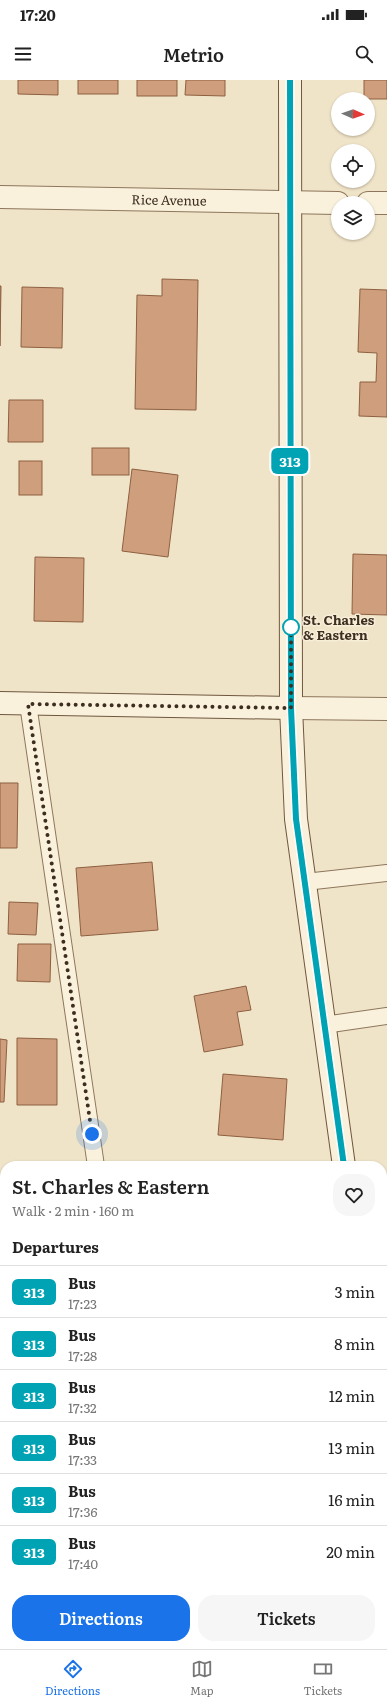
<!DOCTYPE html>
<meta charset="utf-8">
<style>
:root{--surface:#fff;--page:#f6f6f6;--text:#222;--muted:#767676;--line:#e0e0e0;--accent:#1a73e8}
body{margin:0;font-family:Literata,serif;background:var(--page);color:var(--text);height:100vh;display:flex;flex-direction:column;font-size:15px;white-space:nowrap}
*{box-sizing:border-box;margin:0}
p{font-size:13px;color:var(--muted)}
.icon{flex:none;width:22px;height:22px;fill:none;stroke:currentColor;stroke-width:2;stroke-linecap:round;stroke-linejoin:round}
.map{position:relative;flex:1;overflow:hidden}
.side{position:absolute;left:0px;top:1081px;width:387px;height:488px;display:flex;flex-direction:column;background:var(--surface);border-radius:16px 16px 0 0;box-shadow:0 1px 3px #0004}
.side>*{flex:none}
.badge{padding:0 8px;border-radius:6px;font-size:14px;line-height:26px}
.needle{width:26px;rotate:92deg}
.controls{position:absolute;left:331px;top:12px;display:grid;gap:8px}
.controls a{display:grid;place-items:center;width:44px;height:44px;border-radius:50%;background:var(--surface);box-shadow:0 1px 3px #0004;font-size:20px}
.you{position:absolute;width:20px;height:20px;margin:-10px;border:3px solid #fff;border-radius:50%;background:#1a73e8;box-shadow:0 0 0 6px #1a73e833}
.map>.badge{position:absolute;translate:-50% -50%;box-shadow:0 0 0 2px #fff}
h2{padding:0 12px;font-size:15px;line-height:36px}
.round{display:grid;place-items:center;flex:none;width:42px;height:42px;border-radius:16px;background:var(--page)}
.headline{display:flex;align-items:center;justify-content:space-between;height:68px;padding:0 12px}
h1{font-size:19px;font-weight:600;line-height:30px}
.button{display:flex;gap:8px;margin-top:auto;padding:8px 12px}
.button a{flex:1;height:46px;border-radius:16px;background:var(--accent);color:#fff;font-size:16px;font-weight:600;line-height:46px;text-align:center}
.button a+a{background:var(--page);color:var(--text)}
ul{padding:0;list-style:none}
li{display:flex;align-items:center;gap:12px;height:52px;padding:0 12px;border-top:1px solid var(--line)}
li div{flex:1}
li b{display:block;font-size:15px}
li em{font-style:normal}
li .badge{min-width:44px;font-weight:700;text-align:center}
.status{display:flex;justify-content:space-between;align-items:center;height:28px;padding:0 20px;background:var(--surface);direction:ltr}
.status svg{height:11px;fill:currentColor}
header{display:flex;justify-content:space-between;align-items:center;height:52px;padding:0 12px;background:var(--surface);font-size:18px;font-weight:600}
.tab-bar{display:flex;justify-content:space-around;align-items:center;height:56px;border-top:1px solid var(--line);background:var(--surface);font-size:11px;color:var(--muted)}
.tab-bar a{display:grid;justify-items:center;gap:2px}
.tab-bar .current{color:var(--accent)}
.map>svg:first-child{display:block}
</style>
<div class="status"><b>17:20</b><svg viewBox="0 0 49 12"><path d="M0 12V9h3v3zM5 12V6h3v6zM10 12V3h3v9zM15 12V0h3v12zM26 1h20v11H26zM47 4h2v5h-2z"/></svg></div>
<header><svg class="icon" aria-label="menu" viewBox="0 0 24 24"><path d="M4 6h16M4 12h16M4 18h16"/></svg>Metrio<svg class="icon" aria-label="search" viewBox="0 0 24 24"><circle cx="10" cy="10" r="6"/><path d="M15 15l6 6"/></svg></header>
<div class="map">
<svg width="387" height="1569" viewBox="0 0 387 1569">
<rect width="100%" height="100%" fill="#f0e4c8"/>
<!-- building -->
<g fill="#cf9f7d" stroke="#8d5f41">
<path d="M18,0H58V15L18,14Z"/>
<rect x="78" y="0" width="40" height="14"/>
<rect x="137" y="0" width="40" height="16"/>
<path d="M186,0H225V16L185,15Z"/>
<rect x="364" y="0" width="23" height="19"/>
<path d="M162,199L198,200L196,330L135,329L137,215L162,216Z"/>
<path d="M0,206H1L0,266Z"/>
<path d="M22,207L63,208L62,268L21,267Z"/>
<path d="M360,209L387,210V337L359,336L360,302H376L377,273L358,272Z"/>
<path d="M9,320H43V362H8Z"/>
<rect x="92" y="368" width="37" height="27"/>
<rect x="19" y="381" width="23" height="34"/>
<path d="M132,389L178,395L168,477L122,471Z"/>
<path d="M353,474L387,475V535L352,534Z"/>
<path d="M35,477L84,478L83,542L34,541Z"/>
<path d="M0,703H18L17,768H0Z"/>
<path d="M152,782L158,850L81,856L76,788Z"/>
<path d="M9,822L38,823L36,855L8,854Z"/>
<path d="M18,864H51L50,902L17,901Z"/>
<path d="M246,906L251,930L237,932L243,965L204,972L194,916Z"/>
<path d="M17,958L57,959V1025H17Z"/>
<path d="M0,959L7,960L4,1022H0Z"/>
<path d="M223,994L287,999L283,1060L218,1055Z"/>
<rect x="0" y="1193" width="5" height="73"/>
<path d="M0,1448H4L3,1509H0Z"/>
</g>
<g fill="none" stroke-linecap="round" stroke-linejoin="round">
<!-- lane casing -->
<g stroke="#8d765c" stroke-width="18">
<g id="lane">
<path d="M28,624L96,1086"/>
<path d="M305,802L387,793"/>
<path d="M324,945L387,936"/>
<path d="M158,1564V1569"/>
</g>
</g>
<!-- street casing -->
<g stroke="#8d765c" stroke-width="24">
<g id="street">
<path id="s1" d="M0,117L338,123"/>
<path d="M368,123H387"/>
<path d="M291,628L387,629"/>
<path d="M0,1109H5"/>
<path d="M382,1214H387"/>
</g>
</g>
<!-- secondary casing -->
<g stroke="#6f573f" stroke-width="24">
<g id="secondary">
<path d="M290,0L291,628L296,739L344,1086"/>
<path d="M0,623L291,628"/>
<path d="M382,1372L387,1408"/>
</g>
</g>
<!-- lane -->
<use href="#lane" stroke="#faf1dc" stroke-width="16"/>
<!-- street -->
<use href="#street" stroke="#faf1dc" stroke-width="22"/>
<!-- secondary -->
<use href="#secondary" stroke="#faf1dc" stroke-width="22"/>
</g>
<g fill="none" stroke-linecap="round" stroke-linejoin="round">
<!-- line casing -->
<g stroke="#fff" stroke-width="9">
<path id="line" d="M290,0L291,628L296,739L344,1086"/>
</g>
<!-- line -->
<use href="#line" stroke="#00a3b4" stroke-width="6"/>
<!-- walk -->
<path stroke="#3d2e20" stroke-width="4" stroke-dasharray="0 7.2" d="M92,1054L28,624L291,628V546V547"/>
</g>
<!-- markers -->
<circle fill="#fff" stroke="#00a3b4" stroke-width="2" cx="291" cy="547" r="8"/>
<g text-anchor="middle" stroke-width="3" stroke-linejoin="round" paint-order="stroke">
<!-- street labels -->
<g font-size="13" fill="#3d2e20" stroke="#f7eed8">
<text dy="5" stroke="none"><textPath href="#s1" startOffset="169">Rice Avenue</textPath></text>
</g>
<!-- stop labels -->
<g font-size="13" font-weight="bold" fill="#3d2e20" stroke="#f7eed8" text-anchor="start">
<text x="303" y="545">St. Charles<tspan x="303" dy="15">&amp; Eastern</tspan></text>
</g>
</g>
</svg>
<div class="controls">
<a><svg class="needle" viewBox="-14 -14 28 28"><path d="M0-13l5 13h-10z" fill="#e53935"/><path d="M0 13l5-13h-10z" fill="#767676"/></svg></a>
<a><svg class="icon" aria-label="locate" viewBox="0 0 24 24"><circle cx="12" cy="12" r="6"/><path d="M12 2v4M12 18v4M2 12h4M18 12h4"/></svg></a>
<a><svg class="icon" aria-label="layers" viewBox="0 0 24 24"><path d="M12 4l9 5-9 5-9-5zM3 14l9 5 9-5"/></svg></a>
</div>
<div class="you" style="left:92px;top:1054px"></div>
<b class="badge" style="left:290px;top:381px;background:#00a3b4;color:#fff">313</b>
<section class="side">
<div class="headline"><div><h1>St. Charles &amp; Eastern</h1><p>Walk · 2 min · 160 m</p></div><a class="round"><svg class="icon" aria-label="heart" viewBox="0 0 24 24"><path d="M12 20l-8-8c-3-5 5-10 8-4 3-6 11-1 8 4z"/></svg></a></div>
<h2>Departures</h2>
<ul>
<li><span class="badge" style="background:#00a3b4;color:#fff">313</span><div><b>Bus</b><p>17:23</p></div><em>3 min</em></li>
<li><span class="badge" style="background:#00a3b4;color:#fff">313</span><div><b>Bus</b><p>17:28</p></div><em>8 min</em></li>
<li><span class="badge" style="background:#00a3b4;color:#fff">313</span><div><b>Bus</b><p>17:32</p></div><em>12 min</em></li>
<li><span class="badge" style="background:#00a3b4;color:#fff">313</span><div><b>Bus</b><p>17:33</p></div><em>13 min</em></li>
<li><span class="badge" style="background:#00a3b4;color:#fff">313</span><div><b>Bus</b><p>17:36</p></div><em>16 min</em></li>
<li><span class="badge" style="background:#00a3b4;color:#fff">313</span><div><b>Bus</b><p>17:40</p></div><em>20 min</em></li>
</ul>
<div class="button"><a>Directions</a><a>Tickets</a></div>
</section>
</div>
<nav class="tab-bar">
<a class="current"><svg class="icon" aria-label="directions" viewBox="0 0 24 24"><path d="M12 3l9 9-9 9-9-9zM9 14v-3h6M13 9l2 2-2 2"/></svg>Directions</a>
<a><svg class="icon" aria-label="map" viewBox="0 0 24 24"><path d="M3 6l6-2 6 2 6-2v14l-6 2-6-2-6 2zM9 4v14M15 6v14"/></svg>Map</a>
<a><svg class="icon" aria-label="tickets" viewBox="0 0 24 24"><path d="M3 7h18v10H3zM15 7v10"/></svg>Tickets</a>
</nav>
